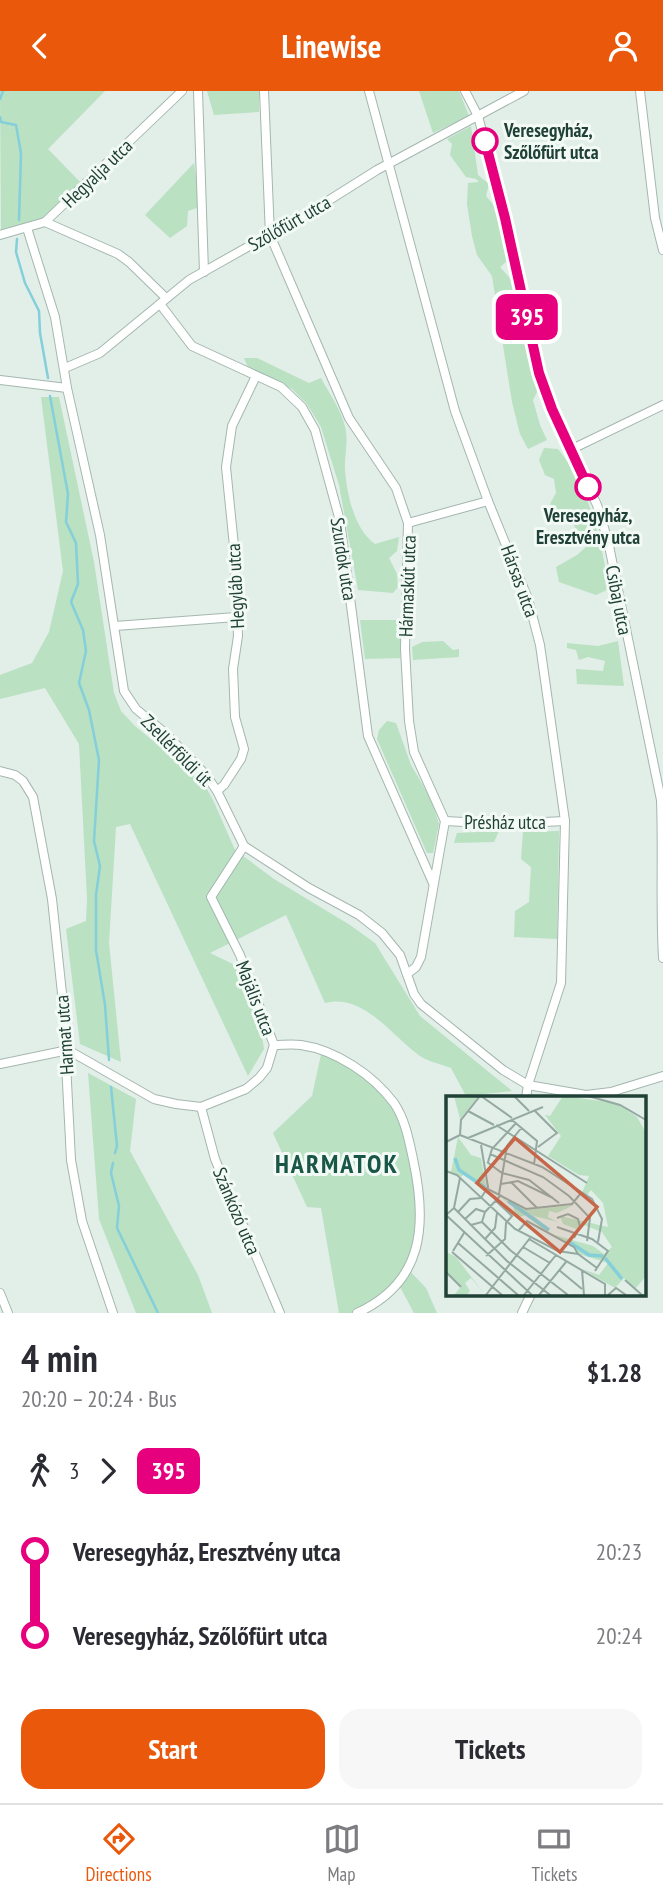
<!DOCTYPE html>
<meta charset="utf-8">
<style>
:root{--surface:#fff;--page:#f7f7f7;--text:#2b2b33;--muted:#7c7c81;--line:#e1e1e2;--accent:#ea580c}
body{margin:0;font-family:"PT Sans Narrow",sans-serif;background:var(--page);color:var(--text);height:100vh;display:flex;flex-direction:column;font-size:26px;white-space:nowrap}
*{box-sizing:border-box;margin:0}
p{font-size:23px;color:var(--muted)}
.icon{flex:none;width:38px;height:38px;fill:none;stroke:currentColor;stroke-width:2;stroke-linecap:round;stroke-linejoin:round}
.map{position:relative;height:1222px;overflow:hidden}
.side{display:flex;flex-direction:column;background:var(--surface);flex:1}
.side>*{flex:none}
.badge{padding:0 14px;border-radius:10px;font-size:24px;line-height:46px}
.map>.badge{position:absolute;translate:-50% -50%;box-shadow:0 0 0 4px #fff}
.legs{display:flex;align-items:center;gap:10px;height:77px;padding:0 21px;font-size:23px}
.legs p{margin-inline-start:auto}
.summary{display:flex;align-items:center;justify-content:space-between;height:119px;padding:0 21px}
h1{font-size:38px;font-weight:600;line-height:52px}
.cta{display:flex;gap:14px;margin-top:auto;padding:14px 21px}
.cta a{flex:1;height:80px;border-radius:21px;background:var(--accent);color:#fff;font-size:28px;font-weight:600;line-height:80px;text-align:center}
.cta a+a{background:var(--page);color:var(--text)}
ul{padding:0 21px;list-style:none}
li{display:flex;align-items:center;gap:24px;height:84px;font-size:26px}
li i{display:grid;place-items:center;width:10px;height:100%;margin:0 9px;background:currentColor}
li i::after{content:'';width:18px;height:18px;margin:-9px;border:5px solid;border-radius:50%;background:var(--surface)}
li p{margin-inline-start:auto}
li:first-child i{background:linear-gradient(#0000 50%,currentColor 0)}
li:last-child i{background:linear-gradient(currentColor 50%,#0000 0)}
header{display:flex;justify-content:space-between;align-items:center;height:91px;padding:0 21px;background:var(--accent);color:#fff;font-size:32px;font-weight:600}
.tab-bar{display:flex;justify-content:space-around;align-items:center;height:98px;border-top:2px solid var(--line);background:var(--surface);font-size:19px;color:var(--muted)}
.tab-bar a{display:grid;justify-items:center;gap:4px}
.tab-bar .on{color:var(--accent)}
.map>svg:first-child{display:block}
</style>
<header><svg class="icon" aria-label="back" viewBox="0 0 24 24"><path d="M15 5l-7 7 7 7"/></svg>Linewise<svg class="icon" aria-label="person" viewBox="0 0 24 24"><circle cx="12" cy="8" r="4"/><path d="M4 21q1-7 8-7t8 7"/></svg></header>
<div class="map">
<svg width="663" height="1222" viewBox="0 0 663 1222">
<rect width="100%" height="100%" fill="#e2eee8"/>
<!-- green -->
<g fill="#b9e1c2">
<path d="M0,0H105L48,58L81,92L45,127L1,141Z"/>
<path d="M207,0H259V21L214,24Z"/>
<path d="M419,0H459L469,25L433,42Z"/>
<path d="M471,35L478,84L489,93L486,105L497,118L507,170L500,176L517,195L524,221L527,265L538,299L533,309L540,334L547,349L528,358L520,343L512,311L492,185L477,164L472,145L467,113L468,92L479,91L476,88L466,86L450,64L452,53L447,48Z"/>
<path d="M194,72L200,116L188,120L187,135L170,147L145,124Z"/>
<path d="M244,267H257L309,292L321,287C329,302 342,320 345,336C349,351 344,365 345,379C347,403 354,438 375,453L399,446L397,460L389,467L397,483L398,496L393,502L358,499L339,394L321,336L307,313L292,298L248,276Z"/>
<path d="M41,306H59L94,471L114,602L121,620L135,635L203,691L213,709L235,759L274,788L350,834L375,852L420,925L512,1000L466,1005L451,977C440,973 425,970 416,962C390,942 362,902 325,912L286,824L210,862L235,874L261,938L264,958L248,985L130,733L116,736L109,852L121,971L80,953L66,838L86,830L87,807L79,653L45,597L0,608V584L32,572L49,541L63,480Z"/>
<path d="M544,357L558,358C590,397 601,449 609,498L596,504L559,491L556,476L577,464L586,456L570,427L550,413L556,402L554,388L545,384L539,369Z"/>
<path d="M360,529H402L400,567L365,568Z"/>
<path d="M443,550L453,559L459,558V566L413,569L412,556L422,551Z"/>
<path d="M618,550L624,595L577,593L576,578L603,580L605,570L588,566L579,569L576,559L567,557V552L598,555Z"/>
<path d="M387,630L396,632L411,674L431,708L439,733L433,762H427L377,648L379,639Z"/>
<path d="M499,740L494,751L454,752L457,742Z"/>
<path d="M559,740L557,848L514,846L515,820L529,811L531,776L521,768L523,741Z"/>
<path d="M322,959L363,982L387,1005L401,1027L422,1128L406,1176L426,1197L437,1222H414L398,1192L357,1222H339L321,1117L307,1116L273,1042L312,1005Z"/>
<path d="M88,982L136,1008L130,1060L198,1184L212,1222H136L99,1128Z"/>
</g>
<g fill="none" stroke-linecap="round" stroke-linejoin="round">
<!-- stream -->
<g stroke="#84cfd9" stroke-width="2.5">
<path d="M0,8L3,0"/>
<path d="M0,26L1,31L16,34L21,62L19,129"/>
<path d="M17,148L16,161L25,192L39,220L40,242L48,287"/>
<path d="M50,305L68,403L66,431L76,452L78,493L71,511L83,539L86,560L79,592L89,619L99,669L94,750L100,775L96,804V859L105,914L109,969"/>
<path d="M111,996L117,1055L115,1062"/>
<path d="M113,1072L111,1082L119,1115L117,1137L158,1222"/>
</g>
<!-- minor casing -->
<g stroke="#a4b7af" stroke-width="10">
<g id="minor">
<path d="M198,0L204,181"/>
<path d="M264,0L270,144L349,327L396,397L408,432L405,558L409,630L414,661L445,730L421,866L416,876L407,883"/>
<path d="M369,0L455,320L488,410L528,508L540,554L565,730L561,892L528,994L526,1007"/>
<path d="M465,0L478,25L505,127L539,282L552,318L597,414L608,450L661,709C663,761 660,814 663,867"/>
<path d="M640,0L655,127L663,159"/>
<path d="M45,131L118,163L129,171L166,207"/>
<path d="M27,137L55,226L67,297L100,444L124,600L136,618L164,641L206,684L217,700L244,755L309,797L359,824L382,842L400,864L414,903L421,913L503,979L528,994L586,1004L611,1001L663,985"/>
<path d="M0,144L45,131L182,0"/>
<path d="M160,213L192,255L281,296L302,316L315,339L340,430L368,645L433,792"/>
<path d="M65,277L100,262L189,189L315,118L377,79L524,0"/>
<path d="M0,289L67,297"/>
<path d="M570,359L663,314"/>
<path d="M408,432L488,410"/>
<path d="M115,535L236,526"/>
<path d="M0,680L15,684L23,690L33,706L52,808L68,959L66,972L71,1069L82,1130L113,1222"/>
<path d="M217,700L224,694L241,668L244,658L235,626L233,578L238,545L234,455L226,376L232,335L256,285"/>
<path d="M445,730L501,733L565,730"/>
<path d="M274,954C283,954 292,953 301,954C336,959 373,984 394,1012C405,1028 409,1049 413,1068C427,1132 425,1191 357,1222"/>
<path d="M68,959L154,1008L176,1013L201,1016L246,998L259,987L267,977L274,954L240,864L211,806L244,755"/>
<path d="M0,973L68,959"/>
<path d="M201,1016L215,1068L280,1222"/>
<path d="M0,1202L8,1222"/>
<path d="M522,1222L531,1203"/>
</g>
</g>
<!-- minor -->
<use href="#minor" stroke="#fff" stroke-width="8"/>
</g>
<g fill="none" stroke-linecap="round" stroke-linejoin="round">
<!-- line-1 casing -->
<g stroke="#fff" stroke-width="16">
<path id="line-1" d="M485,50L505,127L539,282L552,318L588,396"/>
</g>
<!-- line-1 -->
<use href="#line-1" stroke="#e6007e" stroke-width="10"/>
</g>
<!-- markers -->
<g fill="#fff" stroke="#e6007e" stroke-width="3.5">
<circle cx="485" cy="50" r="12"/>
<circle cx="588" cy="396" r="12"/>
</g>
<g text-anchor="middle" stroke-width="6" stroke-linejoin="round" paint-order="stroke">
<!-- stop labels -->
<g font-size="19" font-weight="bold" fill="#204137" stroke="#f3faf6" text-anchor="start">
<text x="504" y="46">Veresegyház,<tspan x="504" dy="22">Szőlőfürt utca</tspan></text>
<text x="588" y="431" text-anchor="middle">Veresegyház,<tspan x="588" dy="22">Eresztvény utca</tspan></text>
</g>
<!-- street labels -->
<g font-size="19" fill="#204137" stroke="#f3faf6">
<text transform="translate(97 82) rotate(-44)" y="7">Hegyalja utca</text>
<text transform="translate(289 132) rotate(-30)" y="7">Szőlőfürt utca</text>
<text transform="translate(344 468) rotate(81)" y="7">Szurdok utca</text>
<text transform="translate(520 490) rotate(70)" y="7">Hársas utca</text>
<text transform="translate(235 495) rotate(-93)" y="7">Hegyláb utca</text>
<text transform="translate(407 495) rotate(-88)" y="7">Hármaskút utca</text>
<text transform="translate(619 509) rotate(79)" y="7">Csibaj utca</text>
<text transform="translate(177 659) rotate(45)" y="7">Zsellérföldi út</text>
<text x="505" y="738">Présház utca</text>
<text transform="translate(256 907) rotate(69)" y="7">Majális utca</text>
<text transform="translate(64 944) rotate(-94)" y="7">Harmat utca</text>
<text transform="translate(237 1120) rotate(67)" y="7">Szánkózó utca</text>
</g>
<!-- district labels -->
<g font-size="26" font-weight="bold" letter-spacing="2" fill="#195645" stroke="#f3faf6">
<text x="337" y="1082">HARMATOK</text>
</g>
</g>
<!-- overview -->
<g transform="translate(446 1005)">
<rect width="200" height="200" fill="#e2eee8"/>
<path d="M8,0H33L14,23ZM117,0L170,7L191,21L199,35V181L189,193L178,182L169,192L136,173L153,179L162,167L133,158L129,150L102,137L147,150L158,158L166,151L156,136L135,128L133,134L117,128L114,120L162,131L157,107L145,94L141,99L136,97L143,80L133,79L102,60L115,40L99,19L104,20ZM12,41L25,59L35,62L41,95L19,77L15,81L5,76ZM54,101L80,114L128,109L111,117L103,115L102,121L112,126L88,120L104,134L100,136L80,119L70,122L67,110ZM0,156L10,161L39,199L25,182L19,187L24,195L21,199H8L15,191L0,176Z" fill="#b9e1c2"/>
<path fill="none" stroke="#84cfd9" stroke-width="3.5" d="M9,62L13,74L41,93M62,105L103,134M122,145L143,159L157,160M159,162L176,183"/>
<path fill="none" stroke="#94a9a1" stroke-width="2" d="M35,0L66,22M68,0L83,15M142,0L174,9L200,24M88,14L111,37L92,51M22,15L48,29M66,24L91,45L88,69M50,29L141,87M14,39L96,71L146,103L156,123L152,146M22,42L97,11M0,46L14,39L15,24L34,0M44,58L97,81L123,100L144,122L141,145M41,66L56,77L83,84L113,107M42,66L46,53L70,27M0,75L11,79L69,133L112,155L132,158L151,172M65,86L91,112M55,88L72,85L107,102M42,93L80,113L126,108L135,97M53,98L61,50L76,31M35,102L42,91L35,49M8,112L61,165L104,199M12,116L24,103L35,102M0,119L86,199M0,119L8,112L14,82M111,122L122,118L132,123L134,131L128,142M19,123L30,113L39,116M36,126L64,154L122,199M25,129L36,126L39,116L55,99M111,131L146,143L162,155L149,175M73,134L81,125L128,151L132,158M39,143L49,132L51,117M83,143L159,188V199M12,147L72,199M77,151L104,167M7,155L18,137M6,156L56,199M40,160L59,143L60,127L66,120L49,104M113,174L136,193M136,174L138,199M0,176L15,191M179,184L196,199M40,199L84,142M78,199L110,159M93,199L120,166M162,199L170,192L180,199"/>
<path fill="#c76749" fill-opacity="0.15" stroke="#c76749" stroke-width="3.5" d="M69,42L151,111L114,156L31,87Z"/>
<rect width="200" height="200" fill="none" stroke="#204137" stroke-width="3.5"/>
</g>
</svg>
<b class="badge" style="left:527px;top:226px;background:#e6007e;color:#fff">395</b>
</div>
<section class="side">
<div class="summary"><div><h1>4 min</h1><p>20:20 – 20:24 · Bus</p></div><b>$1.28</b></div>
<div class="legs"><svg class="icon" aria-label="walk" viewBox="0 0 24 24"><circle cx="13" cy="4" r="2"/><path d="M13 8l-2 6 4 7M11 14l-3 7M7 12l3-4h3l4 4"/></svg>3<svg class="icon" aria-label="forward" viewBox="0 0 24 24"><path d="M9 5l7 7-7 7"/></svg><b class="badge" style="background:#e6007e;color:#fff">395</b></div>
<ul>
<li><i style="color:#e6007e"></i><b>Veresegyház, Eresztvény utca</b><p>20:23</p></li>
<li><i style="color:#e6007e"></i><b>Veresegyház, Szőlőfürt utca</b><p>20:24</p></li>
</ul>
<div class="cta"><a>Start</a><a>Tickets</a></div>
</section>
<nav class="tab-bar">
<a class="on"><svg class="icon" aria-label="directions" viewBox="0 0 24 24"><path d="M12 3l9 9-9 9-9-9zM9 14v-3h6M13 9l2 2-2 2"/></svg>Directions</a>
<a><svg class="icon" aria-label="map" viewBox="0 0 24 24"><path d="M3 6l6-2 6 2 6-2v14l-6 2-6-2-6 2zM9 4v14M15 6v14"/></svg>Map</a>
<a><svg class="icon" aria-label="tickets" viewBox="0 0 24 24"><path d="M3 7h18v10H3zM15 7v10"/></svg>Tickets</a>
</nav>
